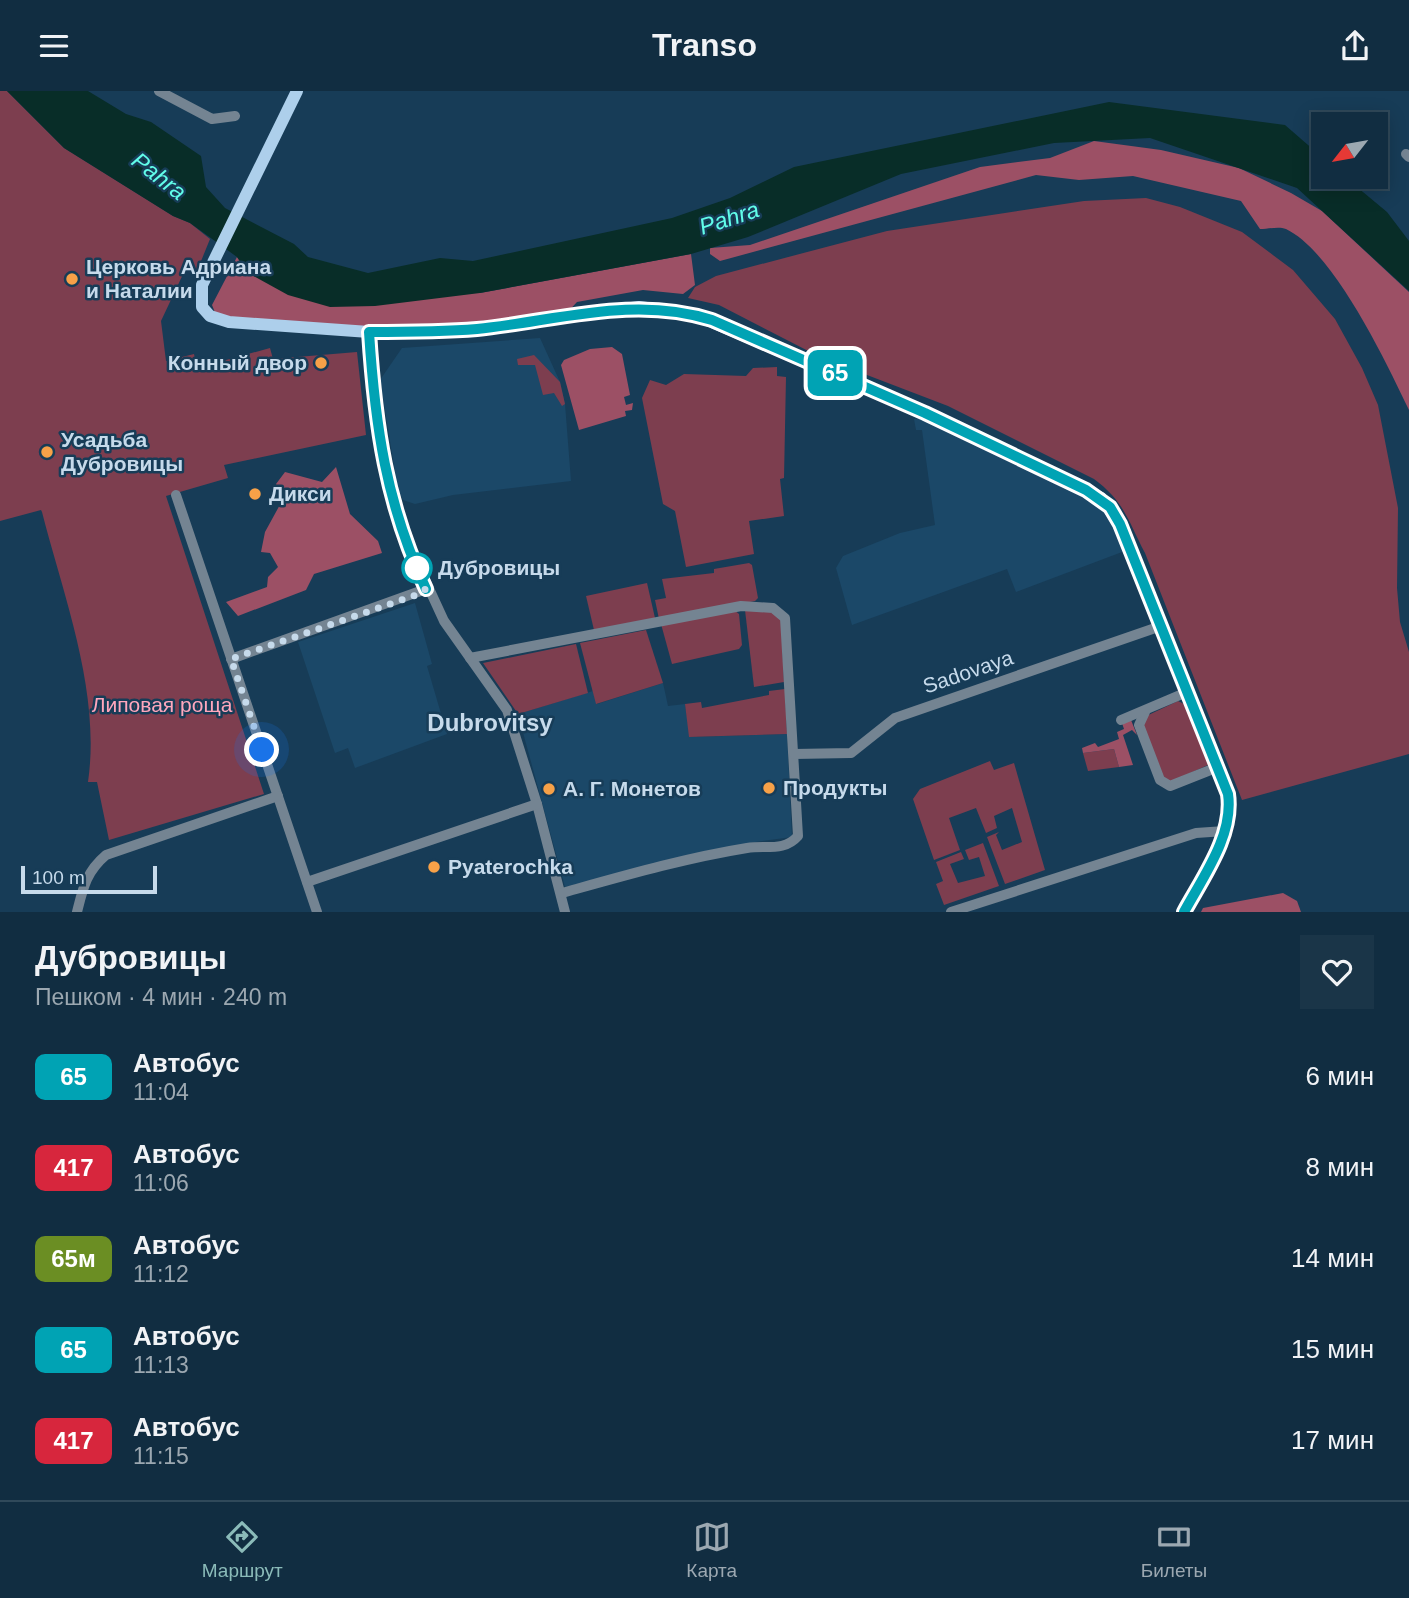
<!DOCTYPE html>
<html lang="ru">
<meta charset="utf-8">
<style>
:root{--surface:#112d41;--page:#1a3548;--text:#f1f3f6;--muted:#9ca8b1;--line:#30495a;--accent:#8bbbb9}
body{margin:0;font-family:Arial,sans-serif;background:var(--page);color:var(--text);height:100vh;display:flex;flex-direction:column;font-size:26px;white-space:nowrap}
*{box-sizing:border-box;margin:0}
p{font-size:23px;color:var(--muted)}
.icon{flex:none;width:38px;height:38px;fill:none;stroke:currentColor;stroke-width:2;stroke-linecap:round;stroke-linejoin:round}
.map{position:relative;height:821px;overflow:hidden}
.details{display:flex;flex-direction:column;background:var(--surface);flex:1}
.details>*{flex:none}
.badge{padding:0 14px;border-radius:10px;font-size:24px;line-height:46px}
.needle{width:46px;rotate:239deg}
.buttons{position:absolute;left:1311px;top:21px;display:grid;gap:14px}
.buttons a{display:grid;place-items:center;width:77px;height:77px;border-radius:0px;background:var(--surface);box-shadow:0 4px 18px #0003,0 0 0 2px var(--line);font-size:35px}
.scale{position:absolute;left:21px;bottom:18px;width:136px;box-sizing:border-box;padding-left:7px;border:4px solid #c6daeb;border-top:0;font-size:19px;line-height:24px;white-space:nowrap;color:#c6daeb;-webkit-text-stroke:5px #173c57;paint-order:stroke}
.you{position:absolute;width:35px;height:35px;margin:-18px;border:5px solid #fff;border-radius:50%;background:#1a73e8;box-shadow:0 0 0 10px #1a73e833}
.map>.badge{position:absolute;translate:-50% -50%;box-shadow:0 0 0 4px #fff}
.round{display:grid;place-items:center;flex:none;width:74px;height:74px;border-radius:0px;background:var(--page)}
.summary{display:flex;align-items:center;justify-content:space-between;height:119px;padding:0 35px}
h1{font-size:33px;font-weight:800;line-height:52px}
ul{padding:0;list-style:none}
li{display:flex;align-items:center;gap:21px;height:91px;padding:0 35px}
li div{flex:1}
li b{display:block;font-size:26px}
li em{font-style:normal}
li .badge{min-width:77px;font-weight:700;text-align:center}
header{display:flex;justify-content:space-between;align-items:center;height:91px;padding:0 35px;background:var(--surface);font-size:32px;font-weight:800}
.dock{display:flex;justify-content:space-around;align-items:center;height:98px;border-top:2px solid var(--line);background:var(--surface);font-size:19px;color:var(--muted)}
.dock a{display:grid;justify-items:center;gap:4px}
.dock .active{color:var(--accent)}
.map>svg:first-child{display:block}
</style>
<header><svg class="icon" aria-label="menu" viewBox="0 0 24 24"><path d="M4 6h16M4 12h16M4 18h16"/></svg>Transo<svg class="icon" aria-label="share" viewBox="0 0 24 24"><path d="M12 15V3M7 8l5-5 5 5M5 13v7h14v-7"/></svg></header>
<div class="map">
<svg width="1409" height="821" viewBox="0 0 1409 821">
<rect width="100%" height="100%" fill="#173c57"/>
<!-- built -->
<g fill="#1b4868">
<path d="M540,247L560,291L565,313L571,390L453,404L415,413L403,409L398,399L380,289L402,257Z"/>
<path d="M923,327L1101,407L1130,458L1016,501L1007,478L852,534L836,477L843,465L900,442L935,434L922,339H916L914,328Z"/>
<path d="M415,512L432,573L427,575L447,643L355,677L348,657L335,662L298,551Z"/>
<path d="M663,592L668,615L685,613L690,646L787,643L792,746L755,751L565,796L518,623L593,600L597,613Z"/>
</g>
<!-- green -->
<g fill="#7d3e4f">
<path d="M0,0H7L64,57L173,125L190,132L210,148L195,185L185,179L161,230L166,270L194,263L197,277L270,257L273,268L357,261L366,344L224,374L228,387L166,405L264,703L109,749L97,691H88C101,601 64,507 42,421L41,419L0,430Z"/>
<path d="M1146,107L1180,116L1242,141L1293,179L1335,228L1362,277L1378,314L1398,417L1397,497L1400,531L1409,561V663L1242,709L1145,462C1128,430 1125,411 1094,388L948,315L820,266L719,214L688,207L695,196L716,185L887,140L1084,110Z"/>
<path d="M534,264L560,291L565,313L562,315L554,302L543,304L535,274H518L517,268Z"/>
<path d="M777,276V285L786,286L784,387L780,388L784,425L749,430L754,463L686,476L675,420L663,413L642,307L650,289L666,294L684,283L746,285L753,277Z"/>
<path d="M749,472L752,474L758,507L755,510L659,528L655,509L666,507L662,488L714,482V478Z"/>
<path d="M647,492L655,527L594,539L586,505Z"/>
<path d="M734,519L739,523L742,554L739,558L672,573L661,533Z"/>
<path d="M745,519L772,520L781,528L784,591L754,596Z"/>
<path d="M646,539L663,592L596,613L580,552Z"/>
<path d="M576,553L588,602L518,623L483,572Z"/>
<path d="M785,598L787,643L689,646L685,613L701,611L702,617L769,604V600Z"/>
<path d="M1178,610L1188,615L1209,667L1208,674L1166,693L1140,628Z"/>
<path d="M1114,658L1119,676L1088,680L1083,662Z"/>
<path d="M990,670L994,679L1014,672L1045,779L1005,793L987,746L999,741L996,744L1002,759L1022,751L1012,717L994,725L997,737L986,742L976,717L949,727L960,759L934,769L913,708L920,698Z"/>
<path d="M983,752L999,795L944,814L936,793L943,790L936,771L961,761L964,768L950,773L958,792L985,785L979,766L969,769L965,759Z"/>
</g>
<!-- forest -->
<g fill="#9c5065">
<path d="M1094,50L1161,59L1239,77L1291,102L1322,120L1409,201V319C1386,271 1334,161 1286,138C1279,135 1268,138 1260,138L1241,110L1133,85L1079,89L1036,84L720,170L710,163V157L750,154L980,76L1050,67Z"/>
<path d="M691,163L695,194L683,203L643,199L577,211L563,226L427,240L218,229L212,214L237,166L248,182L480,202Z"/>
<path d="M612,256L622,263L630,304L624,306L626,314L633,312L632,319L625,320L626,325L579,339L561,274L564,269L590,258Z"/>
<path d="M336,376L350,423L378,450L382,462L314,483L306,499L238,525L226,511L267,496L268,486L278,476L270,462L261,461L265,441L282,410L276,393L285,381L322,391Z"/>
<path d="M1131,629L1137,644L1132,639L1123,644L1133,674L1119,676L1114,658L1083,662L1082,657L1095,652L1098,656L1119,648L1117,641L1124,638L1122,632Z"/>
<path d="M1283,802L1297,810L1301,821H1201L1203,817Z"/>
</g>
<!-- water -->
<path fill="#082d28" d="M7,0H88L126,23L151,31L201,65L206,96L225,117L294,153L308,166L368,182L440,167L473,170L672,127L730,107L794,76L1109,11L1285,34L1323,67V86H1345L1387,121L1409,150V200L1297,97L1150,47L1054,52L901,83L748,146L691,163L480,202L375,215L330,216L288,204L248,182L237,166L190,132L173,125L64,57Z"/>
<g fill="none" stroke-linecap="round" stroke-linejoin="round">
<!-- minor -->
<g stroke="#748492" stroke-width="10">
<path d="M159,0L212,28L235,25"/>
<path d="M1406,63L1409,66"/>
<path d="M369,241L379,349L403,441L444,530L507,619L537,713L565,821"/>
<path d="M176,404L317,821"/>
<path d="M470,567L741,515L773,517L785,527L798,745C784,761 766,754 747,757C685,767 623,785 562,802"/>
<path d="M231,568L426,498"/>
<path d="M1145,621L1139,634L1160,689L1170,695L1218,676"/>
<path d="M1121,629L1187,601"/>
<path d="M794,663L851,662L895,627L1161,535"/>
<path d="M307,791L537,713"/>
<path d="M77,821C83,797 86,781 106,764L278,705"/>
<path d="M951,821L1196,742L1225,740"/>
</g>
<!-- major -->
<path stroke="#adcfeb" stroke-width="12" d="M297,0L202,194V216L210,225L229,231L369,241L476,238L639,216L693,223L925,322L1101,407L1120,433L1228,703C1235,744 1203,786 1184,821"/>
</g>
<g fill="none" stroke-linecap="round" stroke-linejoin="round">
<!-- line casing -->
<g stroke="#fff" stroke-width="16">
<path id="line" d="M426,498C386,413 375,334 369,241C405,241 441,241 477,238C556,230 634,204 712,229L925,322L1086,399L1110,416L1120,433L1228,703C1234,744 1203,786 1184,821"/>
</g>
<!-- line -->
<use href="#line" stroke="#00a3b4" stroke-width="10"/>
<!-- walk -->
<path stroke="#c6daeb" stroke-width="7" stroke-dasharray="0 12.6" d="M262,659L231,568L416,504L426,498L417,477"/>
</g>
<!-- markers -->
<g fill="#f7a148" stroke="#173c57" stroke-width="2.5">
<circle cx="72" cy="188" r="7"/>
<circle cx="321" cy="272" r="7"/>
<circle cx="47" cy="361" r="7"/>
<circle cx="255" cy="403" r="7"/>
<circle cx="769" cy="697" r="7"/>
<circle cx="549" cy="698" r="7"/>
<circle cx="434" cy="776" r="7"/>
</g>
<circle fill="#fff" stroke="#00a3b4" stroke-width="3.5" cx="417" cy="477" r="14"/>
<g text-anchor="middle" stroke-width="5" stroke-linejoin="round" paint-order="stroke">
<!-- poi labels -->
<g font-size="21" font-weight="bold" fill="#c6daeb" stroke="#173c57" text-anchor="start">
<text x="86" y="183">Церковь Адриана<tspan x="86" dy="24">и Наталии</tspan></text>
<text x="307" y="279" text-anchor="end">Конный двор</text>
<text x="61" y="356">Усадьба<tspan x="61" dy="24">Дубровицы</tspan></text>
<text x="269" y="410">Дикси</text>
<text x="783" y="704">Продукты</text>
<text x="563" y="705">А. Г. Монетов</text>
<text x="448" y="783">Pyaterochka</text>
</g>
<!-- stop labels -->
<g font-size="21" font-weight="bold" fill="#c6daeb" stroke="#173c57" text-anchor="start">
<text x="438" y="484">Дубровицы</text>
</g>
<!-- street labels -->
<g font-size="21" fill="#c6daeb" stroke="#173c57">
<text transform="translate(968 581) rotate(-19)" y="7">Sadovaya</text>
</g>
<!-- park labels -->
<g font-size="21" fill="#ffa7bd" stroke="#173c57">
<text x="162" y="621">Липовая роща</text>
</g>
<!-- water labels -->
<g font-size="23" font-style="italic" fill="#61fdea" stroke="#173c57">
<text transform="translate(159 85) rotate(38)" y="8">Pahra</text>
<text transform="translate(729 127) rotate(-18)" y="8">Pahra</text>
</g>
<!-- quarter labels -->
<g font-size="24" font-weight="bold" fill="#c6daeb" stroke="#173c57">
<text x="490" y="640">Dubrovitsy</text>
</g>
</g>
</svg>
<div class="buttons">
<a><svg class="needle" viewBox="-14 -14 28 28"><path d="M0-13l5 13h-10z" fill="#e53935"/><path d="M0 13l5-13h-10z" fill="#9ca8b1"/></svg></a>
</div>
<div class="scale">100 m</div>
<div class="you" style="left:262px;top:659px"></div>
<b class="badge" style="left:835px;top:282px;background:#00a3b4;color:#fff">65</b>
</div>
<section class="details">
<div class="summary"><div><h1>Дубровицы</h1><p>Пешком · 4 мин · 240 m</p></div><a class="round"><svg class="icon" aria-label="heart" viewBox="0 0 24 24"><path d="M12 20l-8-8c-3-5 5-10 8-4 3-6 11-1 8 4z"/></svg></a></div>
<ul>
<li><span class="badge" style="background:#00a3b4;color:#fff">65</span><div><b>Автобус</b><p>11:04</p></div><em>6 мин</em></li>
<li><span class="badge" style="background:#d7263d;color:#fff">417</span><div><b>Автобус</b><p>11:06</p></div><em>8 мин</em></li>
<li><span class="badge" style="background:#6b8e23;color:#fff">65м</span><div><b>Автобус</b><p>11:12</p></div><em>14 мин</em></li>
<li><span class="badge" style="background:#00a3b4;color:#fff">65</span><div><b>Автобус</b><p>11:13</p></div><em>15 мин</em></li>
<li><span class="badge" style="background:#d7263d;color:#fff">417</span><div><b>Автобус</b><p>11:15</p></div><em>17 мин</em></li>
</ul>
</section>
<nav class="dock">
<a class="active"><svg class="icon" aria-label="directions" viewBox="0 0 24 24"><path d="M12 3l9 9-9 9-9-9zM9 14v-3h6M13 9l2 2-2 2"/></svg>Маршрут</a>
<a><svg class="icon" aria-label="map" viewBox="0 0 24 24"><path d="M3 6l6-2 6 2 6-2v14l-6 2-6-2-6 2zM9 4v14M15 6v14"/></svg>Карта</a>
<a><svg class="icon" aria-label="tickets" viewBox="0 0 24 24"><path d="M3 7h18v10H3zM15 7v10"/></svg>Билеты</a>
</nav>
